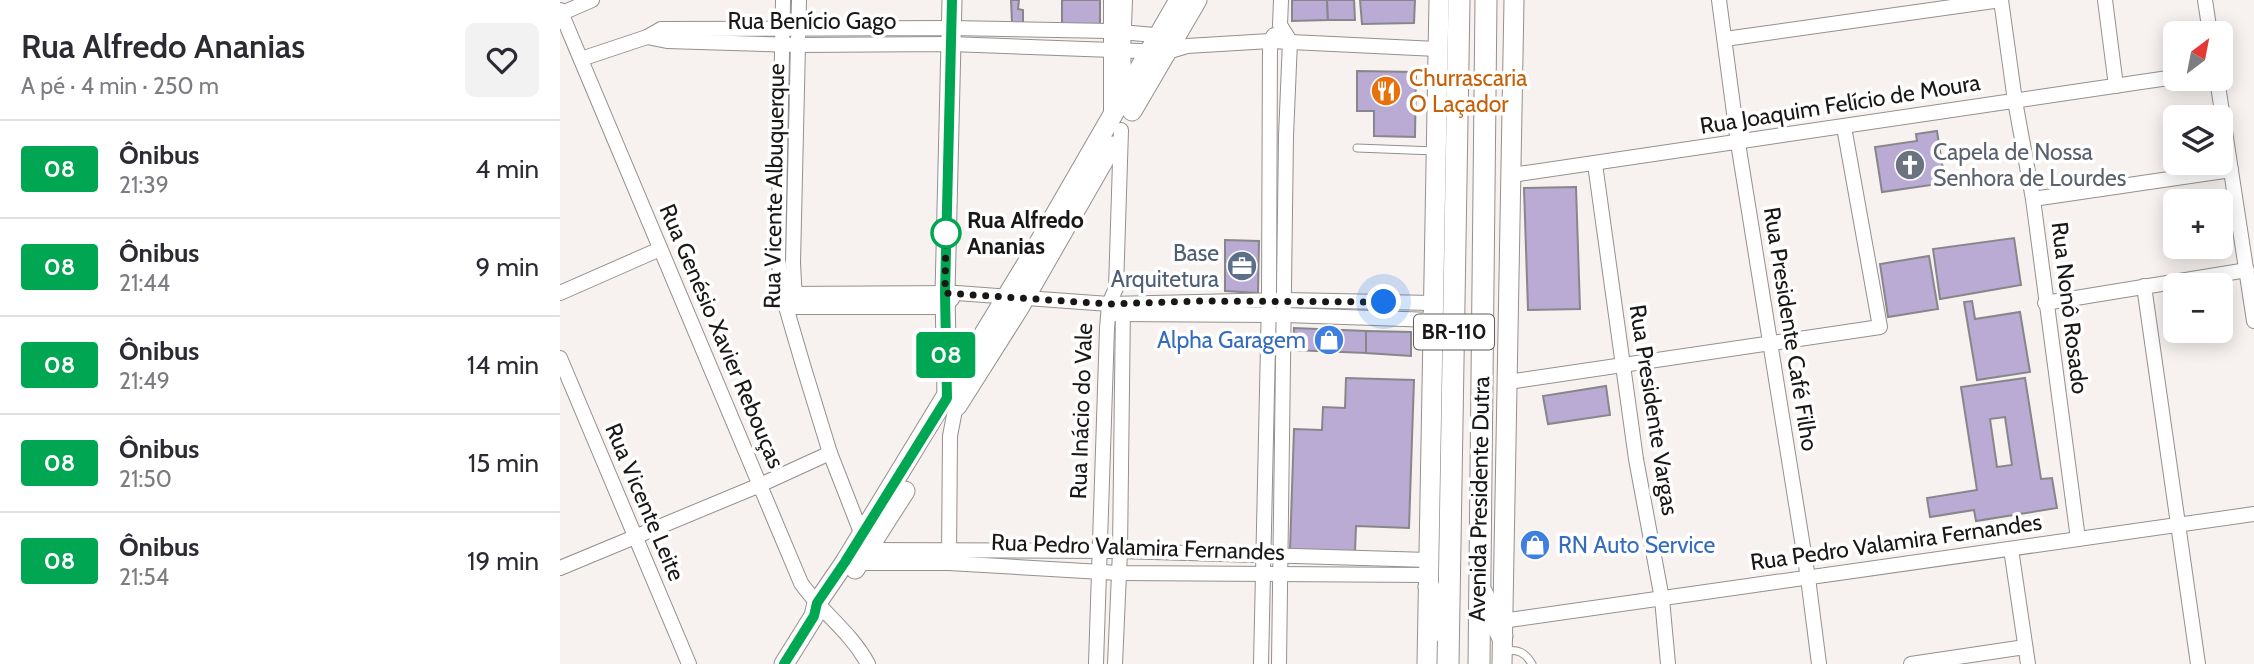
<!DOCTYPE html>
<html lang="pt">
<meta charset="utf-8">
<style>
:root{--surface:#fff;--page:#f2f2f3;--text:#2b2b33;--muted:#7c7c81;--line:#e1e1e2}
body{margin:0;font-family:Cabin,sans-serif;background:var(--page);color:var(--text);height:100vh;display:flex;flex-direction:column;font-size:26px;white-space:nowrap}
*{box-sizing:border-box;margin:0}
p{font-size:23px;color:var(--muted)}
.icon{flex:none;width:38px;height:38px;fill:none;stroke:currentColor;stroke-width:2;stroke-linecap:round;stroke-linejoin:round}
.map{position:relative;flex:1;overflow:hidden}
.details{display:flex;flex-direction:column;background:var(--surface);width:560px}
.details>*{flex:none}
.badge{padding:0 14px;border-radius:5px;font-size:24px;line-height:46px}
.needle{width:46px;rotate:32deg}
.buttons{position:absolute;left:1603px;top:21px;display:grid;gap:14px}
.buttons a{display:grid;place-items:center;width:70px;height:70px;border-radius:10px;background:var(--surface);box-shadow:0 4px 18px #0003;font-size:35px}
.you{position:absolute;width:35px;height:35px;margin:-18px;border:5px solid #fff;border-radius:50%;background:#1a73e8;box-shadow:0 0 0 10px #1a73e833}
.map>.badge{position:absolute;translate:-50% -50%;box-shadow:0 0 0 4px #fff}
.round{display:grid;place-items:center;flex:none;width:74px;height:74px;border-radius:10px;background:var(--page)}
.overview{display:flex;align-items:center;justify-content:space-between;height:119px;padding:0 21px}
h1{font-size:33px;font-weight:600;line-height:52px}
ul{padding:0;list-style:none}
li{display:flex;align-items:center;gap:21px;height:98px;padding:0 21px;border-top:2px solid var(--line)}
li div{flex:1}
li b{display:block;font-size:26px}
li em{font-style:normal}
li .badge{min-width:77px;font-weight:700;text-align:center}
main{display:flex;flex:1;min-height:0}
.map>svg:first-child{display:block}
</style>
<main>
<section class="details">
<div class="overview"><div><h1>Rua Alfredo Ananias</h1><p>A pé · 4 min · 250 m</p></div><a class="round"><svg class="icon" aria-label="heart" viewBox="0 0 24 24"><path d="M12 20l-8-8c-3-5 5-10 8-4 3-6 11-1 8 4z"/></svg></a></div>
<ul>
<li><span class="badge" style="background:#00a651;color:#fff">08</span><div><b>Ônibus</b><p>21:39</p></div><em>4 min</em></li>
<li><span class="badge" style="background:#00a651;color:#fff">08</span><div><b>Ônibus</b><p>21:44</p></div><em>9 min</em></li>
<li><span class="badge" style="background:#00a651;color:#fff">08</span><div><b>Ônibus</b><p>21:49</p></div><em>14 min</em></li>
<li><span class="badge" style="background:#00a651;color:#fff">08</span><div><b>Ônibus</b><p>21:50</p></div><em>15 min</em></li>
<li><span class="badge" style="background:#00a651;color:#fff">08</span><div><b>Ônibus</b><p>21:54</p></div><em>19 min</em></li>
</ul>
</section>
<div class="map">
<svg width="1694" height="664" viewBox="0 0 1694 664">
<rect width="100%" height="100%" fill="#f7f2ef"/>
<!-- building -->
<g fill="#b9abd3" stroke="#87868a" stroke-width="2" fill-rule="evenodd">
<path d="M451,0H459L458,9L463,10V23H452Z"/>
<rect x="502" y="0" width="38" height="24"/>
<path d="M732,0H767L768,20L732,21Z"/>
<path d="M767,0H794L795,20H768Z"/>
<path d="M800,0H855L854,23L802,24Z"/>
<path d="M797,71L856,72L855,137L814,136V111H797Z"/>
<path d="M1377,131L1385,183L1322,192L1315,147L1357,141L1356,134Z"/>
<path d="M1016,187L1020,309L968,310L964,188Z"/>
<path d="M1454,238L1461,285L1380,299L1373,249Z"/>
<path d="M665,240L699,241L698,293L665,291Z"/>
<path d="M1369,256L1378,309L1328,317L1320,264Z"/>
<path d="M1412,301L1415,319L1460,312L1470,372L1417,380L1404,302Z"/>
<path d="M734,328L806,331V353L733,350Z"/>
<path d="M806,331L851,332V356L806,353Z"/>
<path d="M786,378L854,380L849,528L796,526L795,552L730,550L734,429L762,430L763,407L785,408Z"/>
<path d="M1465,378L1481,479L1492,478L1497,508L1416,521L1414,510L1370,517L1367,498L1417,490L1401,387ZM1445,417L1452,465L1437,467L1430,419Z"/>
<path d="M1046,386L1050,415L988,424L983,396Z"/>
</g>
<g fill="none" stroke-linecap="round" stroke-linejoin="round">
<!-- lane casing -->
<g stroke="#94908d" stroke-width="9">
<g id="lane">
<path d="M797,148L875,151"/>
<path d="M944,651C958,649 965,652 972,664"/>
</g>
</g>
<!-- street casing -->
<g stroke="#94908d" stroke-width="16">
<g id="street">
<path d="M223,0L218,260L226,307L243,365L270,453L302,535"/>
<path d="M565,0L563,51L565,92"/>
<path d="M1159,0L1178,143L1248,578L1259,664"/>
<path d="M1545,0L1556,86"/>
<path d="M1645,0L1650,33"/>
<path d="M0,10L241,583C261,612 291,632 308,664"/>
<path d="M0,14L32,0"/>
<path d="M87,37L107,41L238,45L390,44L607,52L627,46L710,41L877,49"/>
<path d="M1165,39L1441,0L1455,101L1473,199L1518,539"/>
<path d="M21,59L87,37L101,29L391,28L550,31L605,36"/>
<path d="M1657,79L1694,321"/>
<path d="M551,118V0"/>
<path d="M1035,164L1076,459L1102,599L1108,664"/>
<path d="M952,175L1615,77"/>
<path d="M1473,199L1671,170"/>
<path d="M1584,286L1638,664"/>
<path d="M0,293L100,249"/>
<path d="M223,294L397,293L549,304L725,300L873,303"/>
<path d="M235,301L233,263L239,0"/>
<path d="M1485,303L1687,270"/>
<path d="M226,307H385L392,299"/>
<path d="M555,314L725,315L873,320"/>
<path d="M0,358L129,664"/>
<path d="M948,382L1320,327L1284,127"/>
<path d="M1451,549L1468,664"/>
<path d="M300,550L560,551L869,560"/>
<path d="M389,558L390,436L395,410"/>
<path d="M294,563H389L559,573L869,575"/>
<path d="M0,568L200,485L270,453"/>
<path d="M942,621L1694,514"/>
<path d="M536,664L547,328L549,304L556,288L561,130"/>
<path d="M555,664L560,551L563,305"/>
<path d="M701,664L709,300L710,41L714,35"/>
<path d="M719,664L726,136L730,41L720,25L721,0"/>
<path d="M1351,664L1465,647"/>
</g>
</g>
<!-- secondary casing -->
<g stroke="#94908d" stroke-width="21">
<g id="secondary">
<path d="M572,111L637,0"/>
<path d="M387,398L385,293L392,0"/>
<path d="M397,406L459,308L552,146"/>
<path d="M295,569L345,491"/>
<path d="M224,664L254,616L257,603L285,562L469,260L619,0"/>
<path d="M867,664L879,0"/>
<path d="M942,664L954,0"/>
</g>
</g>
<!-- primary casing -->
<g stroke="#94908d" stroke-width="23">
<g id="primary">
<path d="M869,587L883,632"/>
<path d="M922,593L942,636"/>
<path d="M888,664L899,0"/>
<path d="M919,664L926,0"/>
</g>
</g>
<!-- lane -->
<use href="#lane" stroke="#fff" stroke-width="7"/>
<!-- street -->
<use href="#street" stroke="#fff" stroke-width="14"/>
<!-- secondary -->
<use href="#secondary" stroke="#fff" stroke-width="19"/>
<!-- primary -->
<use href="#primary" stroke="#fff" stroke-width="21"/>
</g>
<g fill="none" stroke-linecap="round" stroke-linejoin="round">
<!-- line casing -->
<g stroke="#fff" stroke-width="16">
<path id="line" d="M224,664L254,616L257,603L285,562L387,398L385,293L392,0"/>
</g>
<!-- line -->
<use href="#line" stroke="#00a651" stroke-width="10"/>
<!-- walk -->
<path stroke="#1a1817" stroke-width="7" stroke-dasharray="0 12.6" d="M386,233L385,293L549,304L639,301L824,302"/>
</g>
<!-- icons -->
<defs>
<g id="restaurant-disc" transform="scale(1.575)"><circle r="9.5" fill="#e8710a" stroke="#fff"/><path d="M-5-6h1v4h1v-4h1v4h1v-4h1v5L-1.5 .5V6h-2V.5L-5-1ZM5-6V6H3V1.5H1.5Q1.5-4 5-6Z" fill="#fff"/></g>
<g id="church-disc" transform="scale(1.575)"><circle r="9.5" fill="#6b7280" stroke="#fff"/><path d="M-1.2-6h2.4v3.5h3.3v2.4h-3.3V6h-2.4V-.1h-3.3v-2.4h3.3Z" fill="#fff"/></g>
<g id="office-disc" transform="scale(1.575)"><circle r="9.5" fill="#5c6f8a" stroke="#fff"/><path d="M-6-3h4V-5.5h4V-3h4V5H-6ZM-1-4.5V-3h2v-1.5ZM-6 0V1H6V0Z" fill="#fff"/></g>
<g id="shop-disc" transform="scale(1.575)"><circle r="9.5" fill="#3f7fe0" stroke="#fff"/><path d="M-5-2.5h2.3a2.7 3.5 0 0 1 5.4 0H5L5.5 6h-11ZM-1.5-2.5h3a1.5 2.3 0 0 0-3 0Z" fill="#fff"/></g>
</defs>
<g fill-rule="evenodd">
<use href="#restaurant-disc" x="826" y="91"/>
<use href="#church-disc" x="1350" y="165"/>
<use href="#office-disc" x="682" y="266"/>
<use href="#shop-disc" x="769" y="340"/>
<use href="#shop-disc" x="975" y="545"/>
</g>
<!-- markers -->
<circle fill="#fff" stroke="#00a651" stroke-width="3.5" cx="386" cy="233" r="14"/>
<g text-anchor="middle" stroke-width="7" stroke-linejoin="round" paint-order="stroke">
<!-- shield labels -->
<rect fill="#fff" stroke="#5f5d5d" stroke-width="2" x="854" y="314.5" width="80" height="35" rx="5"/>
<g font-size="21" font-weight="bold" fill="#1a1817">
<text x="894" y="339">BR-110</text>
</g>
<!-- street labels -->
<g font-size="23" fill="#1a1817" stroke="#fff">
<text x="252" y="29">Rua Benício Gago</text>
<text transform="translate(1280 104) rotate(-9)" y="8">Rua Joaquim Felício de Moura</text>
<text transform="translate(214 186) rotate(-89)" y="8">Rua Vicente Albuquerque</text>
<text transform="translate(1510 308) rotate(83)" y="8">Rua Nonô Rosado</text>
<text transform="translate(1231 329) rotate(81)" y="8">Rua Presidente Café Filho</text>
<text transform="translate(162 336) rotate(67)" y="8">Rua Genésio Xavier Rebouças</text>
<text transform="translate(1094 410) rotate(81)" y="8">Rua Presidente Vargas</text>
<text transform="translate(521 411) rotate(-88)" y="8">Rua Inácio do Vale</text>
<text transform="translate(919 499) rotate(-89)" y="8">Avenida Presidente Dutra</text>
<text transform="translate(85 502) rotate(67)" y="8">Rua Vicente Leite</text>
<text transform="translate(1336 542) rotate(-8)" y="8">Rua Pedro Valamira Fernandes</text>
<text transform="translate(578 547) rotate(2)" y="8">Rua Pedro Valamira Fernandes</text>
</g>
<!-- food labels -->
<g font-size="23" fill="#c56008" stroke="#fff" text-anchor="start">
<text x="849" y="86">Churrascaria<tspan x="849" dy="26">O Laçador</tspan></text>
</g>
<!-- worship labels -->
<g font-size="23" fill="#5b616d" stroke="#fff" text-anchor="start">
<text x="1373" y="160">Capela de Nossa<tspan x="1373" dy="26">Senhora de Lourdes</tspan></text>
</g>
<!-- stop labels -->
<g font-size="23" font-weight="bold" fill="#1a1817" stroke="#fff" text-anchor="start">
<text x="407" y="228">Rua Alfredo<tspan x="407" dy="26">Ananias</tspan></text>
</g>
<!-- service labels -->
<g font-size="23" fill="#4e5e75" stroke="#fff" text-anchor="end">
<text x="659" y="261">Base<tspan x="659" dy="26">Arquitetura</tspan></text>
</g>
<!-- shop labels -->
<g font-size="23" fill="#366cbe" stroke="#fff" text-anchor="end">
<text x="746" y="348">Alpha Garagem</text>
<text x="998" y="553" text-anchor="start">RN Auto Service</text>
</g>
</g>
</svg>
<div class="buttons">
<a><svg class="needle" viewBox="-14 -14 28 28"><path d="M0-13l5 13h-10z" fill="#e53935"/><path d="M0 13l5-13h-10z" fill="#7c7c81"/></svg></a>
<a><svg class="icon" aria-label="layers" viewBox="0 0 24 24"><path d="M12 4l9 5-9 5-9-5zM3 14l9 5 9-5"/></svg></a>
<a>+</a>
<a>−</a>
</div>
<div class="you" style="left:824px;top:302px"></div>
<b class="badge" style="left:386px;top:355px;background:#00a651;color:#fff">08</b>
</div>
</main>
